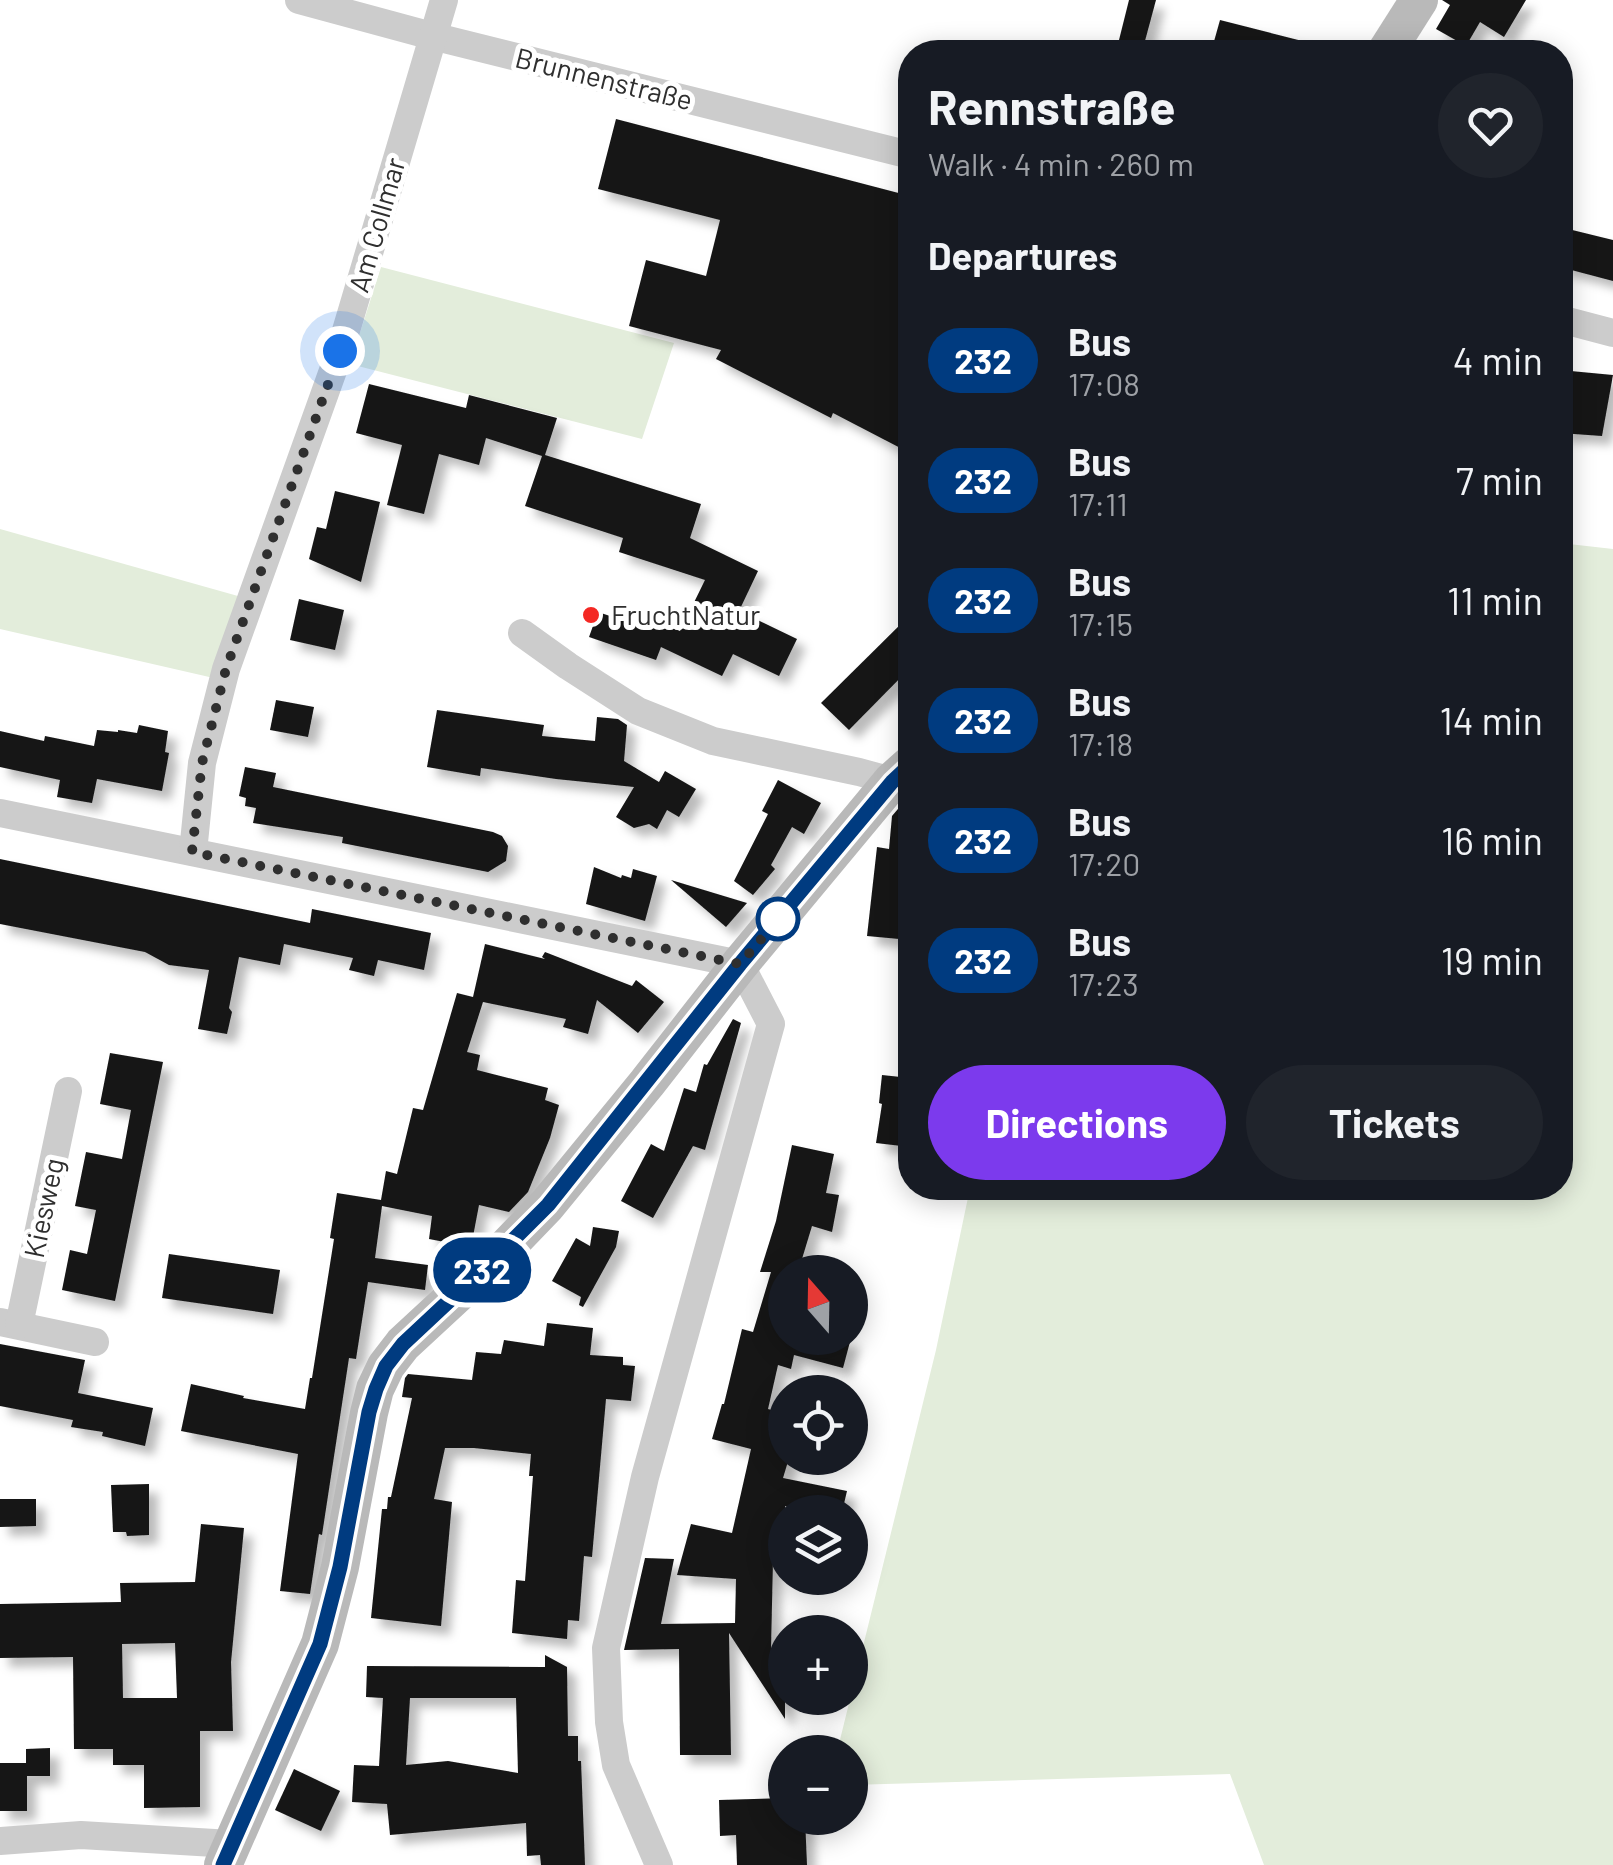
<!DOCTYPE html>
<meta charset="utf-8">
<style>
:root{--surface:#171b24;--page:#20242c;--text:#f1f3f6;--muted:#9ea1a6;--accent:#7c3aed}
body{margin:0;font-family:Barlow,sans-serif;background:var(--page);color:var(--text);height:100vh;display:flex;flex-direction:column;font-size:38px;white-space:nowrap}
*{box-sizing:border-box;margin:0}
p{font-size:32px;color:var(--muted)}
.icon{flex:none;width:55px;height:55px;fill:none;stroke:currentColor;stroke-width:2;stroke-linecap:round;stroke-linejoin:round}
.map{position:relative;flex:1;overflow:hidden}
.side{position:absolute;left:898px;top:40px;width:675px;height:1160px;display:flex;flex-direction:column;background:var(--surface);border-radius:40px;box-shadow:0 5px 25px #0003}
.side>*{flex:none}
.badge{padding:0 20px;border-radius:32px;font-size:35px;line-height:65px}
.needle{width:65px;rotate:340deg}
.controls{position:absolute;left:768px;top:1255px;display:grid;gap:20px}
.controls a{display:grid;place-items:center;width:100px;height:100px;border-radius:50%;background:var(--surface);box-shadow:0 5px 25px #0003;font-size:50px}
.you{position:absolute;width:50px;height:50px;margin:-25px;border:8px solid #fff;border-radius:50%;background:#1a73e8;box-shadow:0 0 0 15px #1a73e833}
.map>.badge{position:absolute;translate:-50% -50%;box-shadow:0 0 0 5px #fff}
h2{padding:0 30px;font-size:38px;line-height:90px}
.round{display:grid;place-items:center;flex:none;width:105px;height:105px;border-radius:52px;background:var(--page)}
.head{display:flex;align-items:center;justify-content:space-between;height:170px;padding:0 30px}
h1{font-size:48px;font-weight:700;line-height:75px}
.button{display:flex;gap:20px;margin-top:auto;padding:20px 30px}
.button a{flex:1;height:115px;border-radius:60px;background:var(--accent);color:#fff;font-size:40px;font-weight:700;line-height:115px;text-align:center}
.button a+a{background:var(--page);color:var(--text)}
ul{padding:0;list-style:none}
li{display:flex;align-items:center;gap:30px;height:120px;padding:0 30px}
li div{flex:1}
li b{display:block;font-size:38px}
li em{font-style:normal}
li .badge{min-width:110px;font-weight:700;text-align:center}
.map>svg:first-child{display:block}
</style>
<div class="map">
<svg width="1613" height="1865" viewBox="0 0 1613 1865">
<defs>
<filter id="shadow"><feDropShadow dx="9" dy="9" stdDeviation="5" flood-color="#0004"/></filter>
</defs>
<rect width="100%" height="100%" fill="#fff"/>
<!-- green -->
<g fill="#e3eddb">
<path d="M381,267L674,343L642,439L350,364Z"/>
<path d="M0,529L245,598L218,679L0,629Z"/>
<path d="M1560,543L1613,549V1865H1264L1230,1774L850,1785V1752H837L936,1350L970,1188H1560Z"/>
</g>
<!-- building -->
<g fill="#161616" fill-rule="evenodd" filter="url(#shadow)">
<path d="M1129,0H1156L1142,52H1116Z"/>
<path d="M1442,0H1526L1504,37L1480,22L1466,46L1436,29L1450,5Z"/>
<path d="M1220,20L1314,44L1313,52H1211Z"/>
<path d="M616,119L910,196V453L833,413L831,418L716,359L721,350L629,326L646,260L706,276L720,220L598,189Z"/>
<path d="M1560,227L1613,240V281L1560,267Z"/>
<path d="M1560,370L1613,375L1602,436L1560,433Z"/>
<path d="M369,384L466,408L469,395L557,418L545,455L701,504L690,538L758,571L739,611L797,639L779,676L733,654L722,676L661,647L656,660L589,637L598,612L628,622L633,612L680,631L705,580L619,552L623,538L525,506L542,456L486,438L479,465L439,454L424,514L387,505L402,445L356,433Z"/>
<path d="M335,491L380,502L361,582L309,559L317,527L326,529Z"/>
<path d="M299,599L344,610L335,650L290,640Z"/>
<path d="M910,615V668L849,730L821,703Z"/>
<path d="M276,700L314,707L308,737L270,730Z"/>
<path d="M437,710L544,725L542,736L595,741L597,717L618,719L627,725L624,761L659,782L665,771L696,789L679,817L667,810L657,829L649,824L634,828L616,817L634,787L556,779L481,768L480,776L427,767Z"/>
<path d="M139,725L168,731L165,752L169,753L162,791L97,779L92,803L57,797L60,780L0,767V731L44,741L45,736L94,746L97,730L118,732V730L137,733Z"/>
<path d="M245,767L276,773L273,787L493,832L502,836L508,846L506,861L488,872L342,843L343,837L253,823L256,808L245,806L246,798L239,796Z"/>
<path d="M778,780L821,803L804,834L792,827L771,865L775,869L753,895L734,881L768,814L762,811Z"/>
<path d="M903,803L910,804V940L867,936L877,847L889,849L892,816Z"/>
<path d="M0,859L310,923L312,909L431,933L424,970L378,960L374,976L349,970L353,958L284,944L280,965L239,957L229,1008L232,1012L227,1034L198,1029L209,970L169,965L145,952L0,924Z"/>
<path d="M594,867L621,878L622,875L631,878L633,869L657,876L645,921L586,904Z"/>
<path d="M671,880L747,903L726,927Z"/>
<path d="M485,944L545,959L542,957L545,952L632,986L636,980L664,1002L638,1033L597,1000L588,1034L563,1027L566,1019L483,1002L467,1052L480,1055L477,1070L548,1088L545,1100L559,1105L550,1138L528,1192L509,1212L479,1205L471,1247L429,1239L432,1216L382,1206L375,1258L428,1265L425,1290L368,1282L356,1359L349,1358L322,1535L319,1534L310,1594L280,1591L298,1454L181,1431L191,1384L244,1396L243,1398L305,1409L310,1378H312L334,1239L330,1238L337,1193L381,1200L386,1171L397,1174L413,1108L423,1110L457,993L473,997Z"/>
<path d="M733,1019L741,1023L705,1150L693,1146L653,1218L621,1201L651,1144L664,1151L684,1088L696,1092L704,1064L707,1065Z"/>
<path d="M110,1053L163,1062L115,1301L62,1290L70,1250L87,1254L96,1210L75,1206L86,1152L122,1159L131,1110L100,1104Z"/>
<path d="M882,1075L910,1078V1147L876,1143L882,1104L879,1103Z"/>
<path d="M792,1145L834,1154L826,1193L839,1195L832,1232L812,1226L798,1272H785V1338H851L843,1368L794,1355L791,1369L778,1365L768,1409L782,1413L776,1436L785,1439V1458H789L783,1478L847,1491L842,1512H816L785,1506V1559H773L771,1649L785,1648V1719L729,1633L731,1755H680L679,1649L624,1650L645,1558L674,1559L661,1624L735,1623L736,1579L677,1575L691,1524L732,1533L751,1449L712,1439L722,1404H724L742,1329L753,1332L771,1272H760L776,1221Z"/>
<path d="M593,1227L619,1231L616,1247L583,1307L579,1305L581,1297L552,1281L576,1238L590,1246Z"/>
<path d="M169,1254L280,1270L273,1314L162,1298Z"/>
<path d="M547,1323L593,1328L590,1355L623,1357V1365L635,1366L631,1401L606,1399L592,1557L584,1556L579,1621L568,1620L567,1639L512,1633L516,1580L525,1581L533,1476H529L531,1454L474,1448H445L434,1499L452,1502L441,1626L371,1618L382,1509H387L388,1497H391L412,1398L402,1397L405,1378L408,1374L472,1380L476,1352L501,1354L504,1340L544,1346Z"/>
<path d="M0,1344L85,1360L78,1393L153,1408L145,1446L102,1436L103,1432L71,1427L73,1420L0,1406Z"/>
<path d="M149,1484V1535L127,1536L126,1532H113L111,1485Z"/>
<path d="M0,1499H36V1526L0,1527Z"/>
<path d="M201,1524L244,1528L231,1662L233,1731H200V1807L144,1808V1765H113V1749H74L73,1657L0,1658V1604L121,1602L120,1583L195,1582ZM175,1643L177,1698H123L122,1644Z"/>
<path d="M545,1655L567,1667L568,1736H578V1761H581L585,1865H541L540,1855L527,1856L526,1823L390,1835L387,1804L352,1802L354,1765L379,1766L383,1698L366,1697L367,1666L545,1667ZM410,1698H516L518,1773L448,1761L406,1765Z"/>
<path d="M50,1748V1776H27V1811H0V1763H26V1749Z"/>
<path d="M294,1769L340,1791L321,1831L275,1810Z"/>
<path d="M785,1798V1818H805L807,1865H737L736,1835L720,1836L719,1800Z"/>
</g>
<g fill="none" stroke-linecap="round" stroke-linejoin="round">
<!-- street -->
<g stroke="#ccc" stroke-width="28">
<path d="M299,0L432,36L910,155"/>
<path d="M1560,319L1613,333"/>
<path d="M522,633L568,666L638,711L713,741L859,772L892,781"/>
<path d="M0,813L740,964L771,1024L645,1477L606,1648L609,1722L616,1765L659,1865"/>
<path d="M193,852L202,763L226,669L340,351L444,0"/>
<path d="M0,1322L95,1342"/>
<path d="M19,1325L68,1091"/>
<path d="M0,1841L81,1835L231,1844"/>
</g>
<!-- secondary -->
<g stroke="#b9b9b9" stroke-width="38">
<path d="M1386,52L1419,0"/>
<path d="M223,1865L320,1644L340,1567L369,1413L375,1389L386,1366L403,1344L497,1257L547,1205L647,1083L740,964L892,781L910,765"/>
</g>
</g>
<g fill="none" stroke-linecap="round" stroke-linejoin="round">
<!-- line casing -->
<g stroke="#fff" stroke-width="22">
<path id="line" d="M223,1865L320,1644L340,1567L369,1412L376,1389L386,1366L403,1344L496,1257L548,1205L740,964L892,782L910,765"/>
</g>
<!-- line -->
<use href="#line" stroke="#003b80" stroke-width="15"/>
<!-- walk -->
<path stroke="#2f2f2f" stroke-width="10" stroke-dasharray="0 18" d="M340,351L226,669L202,763L192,852L740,964L780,917L778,919"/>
</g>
<!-- markers -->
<circle fill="#f42823" stroke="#fff" stroke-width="4" cx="591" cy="615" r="10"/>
<circle fill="#fff" stroke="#003b80" stroke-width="5" cx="778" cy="919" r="20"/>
<g text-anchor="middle" stroke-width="10" stroke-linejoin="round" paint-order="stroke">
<!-- street labels -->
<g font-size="28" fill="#2f2f2f" stroke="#fff">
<text transform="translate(604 79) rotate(14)" y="10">Brunnenstraße</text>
<text transform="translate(377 225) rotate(-74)" y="10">Am Collmar</text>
<text transform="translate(44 1208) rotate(-78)" y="10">Kiesweg</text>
</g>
<!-- poi labels -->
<g font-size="28" fill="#2f2f2f" stroke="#fff" text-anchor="start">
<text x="611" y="625">FruchtNatur</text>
</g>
</g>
</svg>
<div class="controls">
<a><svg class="needle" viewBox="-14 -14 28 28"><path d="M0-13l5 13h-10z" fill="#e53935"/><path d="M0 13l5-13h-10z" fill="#9ea1a6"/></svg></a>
<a><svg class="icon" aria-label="locate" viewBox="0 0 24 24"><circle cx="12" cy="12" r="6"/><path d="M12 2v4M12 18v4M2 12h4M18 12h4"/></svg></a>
<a><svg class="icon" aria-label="layers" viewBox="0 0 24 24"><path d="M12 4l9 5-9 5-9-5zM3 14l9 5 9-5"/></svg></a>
<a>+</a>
<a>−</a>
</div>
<div class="you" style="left:340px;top:351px"></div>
<b class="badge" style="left:482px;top:1270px;background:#003b80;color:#fff">232</b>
<section class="side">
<div class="head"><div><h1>Rennstraße</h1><p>Walk · 4 min · 260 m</p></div><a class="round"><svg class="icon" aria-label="heart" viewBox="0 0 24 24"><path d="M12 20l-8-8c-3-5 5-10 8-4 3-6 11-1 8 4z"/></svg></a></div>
<h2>Departures</h2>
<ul>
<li><span class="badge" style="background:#003b80;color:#fff">232</span><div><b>Bus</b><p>17:08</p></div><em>4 min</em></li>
<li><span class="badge" style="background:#003b80;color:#fff">232</span><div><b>Bus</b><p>17:11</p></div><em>7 min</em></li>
<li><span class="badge" style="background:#003b80;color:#fff">232</span><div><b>Bus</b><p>17:15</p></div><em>11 min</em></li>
<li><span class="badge" style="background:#003b80;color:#fff">232</span><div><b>Bus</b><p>17:18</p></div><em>14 min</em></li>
<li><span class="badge" style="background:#003b80;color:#fff">232</span><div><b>Bus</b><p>17:20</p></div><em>16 min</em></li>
<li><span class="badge" style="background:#003b80;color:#fff">232</span><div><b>Bus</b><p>17:23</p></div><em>19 min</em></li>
</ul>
<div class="button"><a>Directions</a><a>Tickets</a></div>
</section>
</div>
